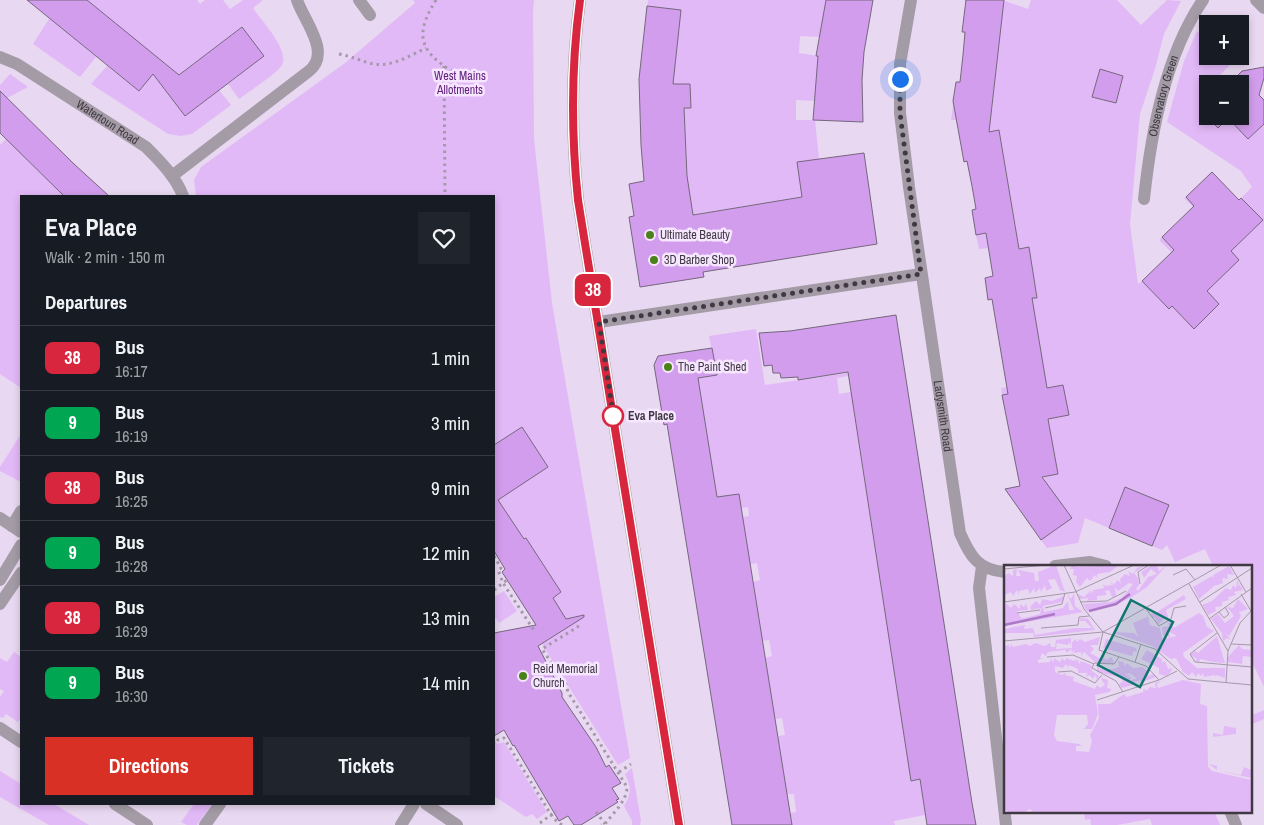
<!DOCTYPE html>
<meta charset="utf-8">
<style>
:root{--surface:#171b24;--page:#20242c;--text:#f1f3f6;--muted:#9ea1a6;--line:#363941;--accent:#d93025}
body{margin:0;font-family:"Archivo Narrow",sans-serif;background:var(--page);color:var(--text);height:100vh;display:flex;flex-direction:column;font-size:19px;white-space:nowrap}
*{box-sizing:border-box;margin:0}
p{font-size:16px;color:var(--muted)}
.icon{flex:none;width:28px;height:28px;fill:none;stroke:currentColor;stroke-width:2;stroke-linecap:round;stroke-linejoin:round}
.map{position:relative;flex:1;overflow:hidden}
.panel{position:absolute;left:20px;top:195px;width:475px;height:610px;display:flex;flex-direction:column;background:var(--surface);border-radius:0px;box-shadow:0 2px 8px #0003}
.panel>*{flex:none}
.badge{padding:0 10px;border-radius:8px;font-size:18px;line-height:32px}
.fabs{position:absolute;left:1199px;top:15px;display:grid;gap:10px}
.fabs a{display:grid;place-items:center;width:50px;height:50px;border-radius:0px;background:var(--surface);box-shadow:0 2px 8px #0003;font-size:25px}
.you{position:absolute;width:25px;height:25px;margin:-12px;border:4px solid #fff;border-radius:50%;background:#1a73e8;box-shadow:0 0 0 8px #1a73e833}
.map>.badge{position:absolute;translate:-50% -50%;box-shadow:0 0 0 2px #fff}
h2{padding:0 25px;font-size:19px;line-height:45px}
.round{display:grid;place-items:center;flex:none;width:52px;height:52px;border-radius:0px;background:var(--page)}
.headline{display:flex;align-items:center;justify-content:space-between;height:85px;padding:0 25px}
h1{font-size:24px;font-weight:700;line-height:38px}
.button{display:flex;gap:10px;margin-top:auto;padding:10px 25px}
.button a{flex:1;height:58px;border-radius:0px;background:var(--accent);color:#fff;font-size:20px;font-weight:700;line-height:58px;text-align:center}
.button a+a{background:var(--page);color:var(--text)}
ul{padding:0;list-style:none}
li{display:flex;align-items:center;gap:15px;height:65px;padding:0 25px;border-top:1px solid var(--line)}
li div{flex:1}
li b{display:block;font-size:19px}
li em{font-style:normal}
li .badge{min-width:55px;font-weight:700;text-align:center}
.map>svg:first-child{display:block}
</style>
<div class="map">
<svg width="1264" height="825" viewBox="0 0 1264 825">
<rect width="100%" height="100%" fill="#e9d8f1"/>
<!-- green -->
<g fill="#e2b9f7" fill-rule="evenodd">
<path d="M61,0H79L59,26L96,57L80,77L33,44Z"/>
<path d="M87,0H197L200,4L205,0H223L230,9L243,0H263L253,8C261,20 290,50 282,65C277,74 249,91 239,99L228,84L264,56L241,27L163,87L185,116L219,90L231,105L192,134L181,136L168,134L91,84L107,66L139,91L162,62Z"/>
<path d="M413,0H534L533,14L534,139L552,303L630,758L618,765L542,644L570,626L553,598L561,592L526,538L524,539L510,519L494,530V513L502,507L497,500L548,467L522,427L494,445V196H196L194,180L201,167L345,63L415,3Z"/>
<path d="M648,0H826L820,37L800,36L799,53L818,56L815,101L796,100V120H815L819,159L802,197L695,214V219L644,181L641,150H653L687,167L686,143H675L674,108L691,107L690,84L663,85V93H639L641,63L675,66L681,10L647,6Z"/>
<path d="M965,0H1002L1028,9L1031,0H1117L1141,25L1167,0L1181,1L1164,34L1155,69L1140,114L1130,224L1138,284L1142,281L1169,309L1172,306L1194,329L1219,304L1198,282L1199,280L1159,240L1162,237L1189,265L1220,234L1184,198L1186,197L1213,225L1237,245L1263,220L1241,198L1252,187L1241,171L1167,122L1184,61L1197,31L1207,42L1208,56H1222L1230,65L1211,84H1208L1207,87L1203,91L1207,97V104L1201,111L1217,128L1228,118L1248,139L1264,124V687L1253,664L1250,665V654L1252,652L1250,648V566H1213L1205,549L1175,562L1167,545L1162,550L1152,546L1169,505L1125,487L1109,528L1085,518L1078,543L1047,548L1041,540L1072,518L1046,483L1044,477L1058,474L1046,419L1068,415L1063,385L1002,395L1001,388L1007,387L997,304L1037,297L1029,247L989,253V248L979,249L976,235L1016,228L999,130L959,137L957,120H951L953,106L992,110L1003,9L965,4ZM1100,69L1123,76L1116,103L1092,97Z"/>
<path d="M10,74L28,87L7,98L0,105V85Z"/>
<path d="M6,139L64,196H21V388L0,374V145Z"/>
<path d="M756,329L765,385L848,373L846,362L859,374L837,378L839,394L862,390L854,414L858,440L911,781L920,779L925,815L894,821L895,825H792L790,813L796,812L794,794H787L778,736L785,735L782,718L775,719L765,658L772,656L769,640L762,641L753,582L760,580L757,563L750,564L742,517L749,516L748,507L741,508L738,494L717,497L698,378L717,375L709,336Z"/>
<path d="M21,434V480L19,481L0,471V467Z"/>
<path d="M504,591L517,611L499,623L496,618L494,619V597Z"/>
<path d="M14,652L21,657V717L18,722L6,714L3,718L0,717V697L4,691L0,689V658L7,662Z"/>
<path d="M1264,710V719L1250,725V716Z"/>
<path d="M494,738L497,744L504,742L547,812L537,819L532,814L526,817L494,796Z"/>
<path d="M632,768L641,821L640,825H632V821L624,806C632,793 631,787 625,774Z"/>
<path d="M0,771L21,784V804H54L89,825H49L0,797Z"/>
<path d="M194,804H212L197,825H187L181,822Z"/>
<path d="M1084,811H1214L1220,825H1152L1150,819L1117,825H1091L1090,819L1085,820Z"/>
</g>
<!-- building -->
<g fill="#d29dec" stroke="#75677d">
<path d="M27,0H87L179,75L242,27L264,56L185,116L153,74L139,91Z"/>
<path d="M826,0H873L864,52L862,80L863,122L813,120L818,56H816Z"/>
<path d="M966,0H1004L989,132L999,130L1019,249L1029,247L1037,298H1032L1047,388L1063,385L1069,415L1048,419L1058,474L1042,477L1072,518L1041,540L1005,489L1020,486L1002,395L1008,394L992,299L988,300L985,278L993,276L986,233L976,235L972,210L976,209L972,186L967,161L964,162L953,101L956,82H960L963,55L965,32H962Z"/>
<path d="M647,6L681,10L673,84H690L691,108H684L687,176L693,215L802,197L797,162L864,153L877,244L703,272L704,277L640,287L629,217L634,216L629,184L644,181L641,145L639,79Z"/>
<path d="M1264,67V78L1259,95L1264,100V124L1248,139L1228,118L1218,128L1201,111L1208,104V116H1240V84H1229L1242,71Z"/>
<path d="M1100,69L1123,76L1116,103L1092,97Z"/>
<path d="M0,91L74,164L109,196H64L0,133Z"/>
<path d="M1212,172L1239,200L1241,198L1263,220L1231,251L1239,260L1207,291L1219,304L1194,329L1172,306L1169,309L1142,281L1174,250L1162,237L1194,206L1186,197Z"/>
<path d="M896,315L972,803L976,825H927L920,779L911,781L848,372L798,380V377L781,378L780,373H773L772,365L764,366L759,333L790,331Z"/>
<path d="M712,348L717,375L698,378L717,497L739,494L792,825H732L667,424L664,425L654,365L658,356Z"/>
<path d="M522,427L548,467L498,500L524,539L526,538L561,592L553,598L566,619L584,615V617L538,646L562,693V697L596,747L606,767L609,765L621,783L612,788L619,799L616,800L618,802L581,825H574L568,816L559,821L514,745L513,746L504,730L494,736V633L536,625L502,572L505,569L494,551V445Z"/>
<path d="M1125,487L1169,505L1152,546L1109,528Z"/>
</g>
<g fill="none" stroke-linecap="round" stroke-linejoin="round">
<!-- path -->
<g stroke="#a598ab" stroke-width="3" stroke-dasharray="2.5 4" stroke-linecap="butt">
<path d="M436,0C408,44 428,56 465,80"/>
<path d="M339,54C350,56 359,60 369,63C389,69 409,56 426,48"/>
<path d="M444,66L445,196"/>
<path d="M494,556L501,568L498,570L503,583L535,632"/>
<path d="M494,590L507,580"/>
<path d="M579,626L542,649L566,684L568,692L627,787C627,801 613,813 605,824L601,825"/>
<path d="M494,733L498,740L504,738L553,818L562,825"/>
<path d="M619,772L631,764"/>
<path d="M596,812L605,824"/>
<path d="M540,823L556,811"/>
</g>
<!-- service -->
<g stroke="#a39ca6" stroke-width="12">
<path d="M359,0L370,15"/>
<path d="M172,176L309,71C332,53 304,21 297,0"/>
<path d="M0,580L21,545"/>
<path d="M0,604L21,573"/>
<path d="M0,728L21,742"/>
<path d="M115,804L147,825"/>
<path d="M205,825L220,804"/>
<path d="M401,825L414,804"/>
</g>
<!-- minor -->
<g stroke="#a39ca6" stroke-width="12">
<path id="s1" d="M911,0L900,64V113L909,187L960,533C970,556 978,570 1005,572"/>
<path d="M1256,0L1264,8"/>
<path id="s2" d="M0,57L17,64L146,147C160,161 176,177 183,196"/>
<path id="s3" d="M1144,199C1151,133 1165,56 1203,0"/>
<path d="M599,322L921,274"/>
<path d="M12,526L21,511"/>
<path d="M982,566L979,588L1006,825"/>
<path d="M1055,566L1090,562L1106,566"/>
<path d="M1230,811L1236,825"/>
</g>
<!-- tertiary -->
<g stroke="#a39ca6" stroke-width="12">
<path d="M580,0C571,67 571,133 578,200L679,825"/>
<path d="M0,518L21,532"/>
<path d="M426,804L457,825"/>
</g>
</g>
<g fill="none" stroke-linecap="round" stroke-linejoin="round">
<!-- line casing -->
<g stroke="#fff" stroke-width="11">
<path id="line" d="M580,0C571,67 571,133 578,200L679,825"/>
</g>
<!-- line -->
<use href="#line" stroke="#d7263d" stroke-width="8"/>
<!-- walk -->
<path stroke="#403943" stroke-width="5" stroke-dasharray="0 9" d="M613,416L614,419L599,322L921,274L900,113V79"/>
</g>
<!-- markers -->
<g fill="#4a8118" stroke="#f6e6ff" stroke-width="2">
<circle cx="650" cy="235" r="5"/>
<circle cx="654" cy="260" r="5"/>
<circle cx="668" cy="367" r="5"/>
<circle cx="523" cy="676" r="5"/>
</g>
<circle fill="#fff" stroke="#d7263d" stroke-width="2.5" cx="613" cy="416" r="10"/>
<g text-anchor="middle" stroke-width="5" stroke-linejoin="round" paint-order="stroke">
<!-- park labels -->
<g font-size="12" fill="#62227d" stroke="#f6e6ff">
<text x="460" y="80">West Mains<tspan x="460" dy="14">Allotments</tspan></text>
</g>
<!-- street labels -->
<g font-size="12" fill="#403943" stroke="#f6e6ff">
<text dy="4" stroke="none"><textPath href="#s3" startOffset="105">Observatory Green</textPath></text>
<text dy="4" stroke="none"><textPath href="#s2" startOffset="126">Watertoun Road</textPath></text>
<text dy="4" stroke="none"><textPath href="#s1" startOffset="420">Ladysmith Road</textPath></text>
</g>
<!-- poi labels -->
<g font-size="12" fill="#403943" stroke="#f6e6ff" text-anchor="start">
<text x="660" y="239">Ultimate Beauty</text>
<text x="664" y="264">3D Barber Shop</text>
<text x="678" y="371">The Paint Shed</text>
<text x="533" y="673">Reid Memorial<tspan x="533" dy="14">Church</tspan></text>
</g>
<!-- stop labels -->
<g font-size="12" font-weight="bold" fill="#403943" stroke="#f6e6ff" text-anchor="start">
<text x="628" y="420">Eva Place</text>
</g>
</g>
<!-- overview -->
<g transform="translate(1004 565)">
<rect width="248" height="248" fill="#e9d8f1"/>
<path d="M52,0L61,27L56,25L51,14L44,15L48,23L42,26L41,20L37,27L36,23L31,28L30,23L26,29L24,24L15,26V30L13,25L9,31L7,27L1,30L0,12L4,8L9,11V5L13,4L12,11H17L14,5L30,8L31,16H35L34,7ZM68,0L73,2L115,0L106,7L93,9V13L91,10L86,16L83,13L76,22L72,17L73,11L69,10L70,4H66ZM142,0L130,8L134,13L135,20L132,24L134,26L144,12L153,9L147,4L140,13L137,7L148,0L153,1L155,6L163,0L143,22L126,33L105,42L83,46L79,39L107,37L118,33L129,19L125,18L114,26L111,22L112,31L108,32L105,25L101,26L103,30L93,31V35L83,36L84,33L76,34L74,29L80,32L85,27L87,30L85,24L88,28L89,25L100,23L99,18L101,21L108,20L107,15L109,20L114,15L117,19L116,14L121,9L126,11L124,6L129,9L133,3ZM225,1L230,10L223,9L224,14L218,13L219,18L210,21L195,34L189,22L208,11L210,14L209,10ZM233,15L235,19L233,21L236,20L239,25L230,27L232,30L224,32L225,35L218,37V41L211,42L212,46L204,50L198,40L208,36L222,23L227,25L229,20L232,23ZM70,28L71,41L79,47L0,61L2,38L7,43L10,39L16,44V39L20,42L22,38L24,45L13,46L17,53H21L36,49L37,43L27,45L26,37L27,41L32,36L36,40L38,34L48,36L60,31L58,37L39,41L40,47L59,43L64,36L65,45H70L63,29L67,34ZM180,30L182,34L162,45L165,55L162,52L154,60L151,53L148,52L144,45L146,49L153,47ZM234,34L244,44L235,47L237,51L225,71L220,66L227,75L223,73L219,76L218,68L207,54L214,49L221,58L230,51L223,42L229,43ZM143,48L146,60L156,63L159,78L163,73L173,71L165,67L166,72L159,70L158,62L167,61L163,59L166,57L170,63L195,48L199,51L203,62L210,66L179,88L180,92L193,103H221V113L212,110L211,113V110L200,112L199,108L197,111L194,108L192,112L188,107L185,111L179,107L172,93L167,94L148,81L110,68L109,67L130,68L134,72L129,58L143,52ZM77,53L84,54L91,65L30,72L29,68H0V64L21,60L20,64L29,63L31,70L71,63H88L81,56H75ZM213,71L221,98L208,97V92V97L196,94L195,97L191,96L193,94L186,90L191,86L194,88ZM96,72L94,80H86L90,84L86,88L97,94L98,91L102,95L108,92L110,99L91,97L80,87L77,91V87L70,88V85L68,88L67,84L63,88L61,85L44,87L42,91L38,88L36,93H39L34,95V98L46,97L47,94L50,97V93L56,97L58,93L61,96L62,93L70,96L72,94V97L74,94L75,99L77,96L87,100L88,106L95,111L93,115L91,110L89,114L86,110L82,112L83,108H74V104L65,100L64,103L62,99L59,103L51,101V107L58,110L62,107L61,110L70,112L69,116L91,124L93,120L96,123L101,120L97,114L98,113L104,115L103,123L108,124L105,127L91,130L94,149L88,164H80L84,159L83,150H53L50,170L53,176L75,179L78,181H72V186L85,187L88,176L86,170L95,153L94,139H106L120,129L123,132L139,127L140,123L142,126L146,122L152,123L151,118L157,116L153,119L154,123L179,115L197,119L196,139L203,141L204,202L208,206L247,215V247L30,248L26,244L21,247L6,248L0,244V82L5,79V83L8,79L9,82L22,79L26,81L31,78L41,81L46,78L47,82H51L52,75L67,73V80L65,77L64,80L53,78L52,84L68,83V77L72,74L73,77L76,74L81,77ZM102,74L132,83L133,87L130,86L128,91L99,83ZM235,80L238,84L247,85V92L239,91L238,99L224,97V92ZM143,85L158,94V98L161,96L164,104L168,103L167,107L162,111L155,109V103L137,94ZM114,96L120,97V101L123,98L129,103L138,102L145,107L144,111L150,109L152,112L138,117L125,108L121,110H127L123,112H128L125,116L133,113L136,117L132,116L129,120L117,123L115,119L119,116L115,112L93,107V101H89L94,100L95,104H109L115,102ZM220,161L232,163V169L209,172V168L219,170ZM205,199L213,201V205L237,210L240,202L247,205V202V213L213,205Z" fill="#e2b9f7"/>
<path fill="none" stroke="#ac79c6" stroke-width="2.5" d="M85,46L112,39L126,29M0,60L51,49"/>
<path fill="none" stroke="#a598ab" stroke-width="1" d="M60,0L80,44L99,67L151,84L184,114L248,120M226,0L242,27M0,4L42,0M169,10L182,4L191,15M136,19L134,7L145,0M185,19L224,86M237,29L247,46M0,37L71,27L130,0M76,37L103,36L122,26M196,37L248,3M41,43L58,39L61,28M142,44L155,61L167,54L170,43L182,41M215,47L220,53L225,49L221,42M13,48L36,45M205,54L248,23M37,63L74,60L75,52L85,51M99,67L95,85L142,101L155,115M213,68L186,89L191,97L248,102M0,76L99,67L217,0M227,79L248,80M43,92L69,90L90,99M115,92L110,99L90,98L88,103L112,116L119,127M131,97L137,79M54,107L67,106L91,118L98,110M222,118L224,86L236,58L248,45M93,135L155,115L173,106"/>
<path fill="#0f766e" fill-opacity="0.15" stroke="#0f766e" stroke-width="2.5" d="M127,35L169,57L136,122L94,100Z"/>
<rect width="248" height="248" fill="none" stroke="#403943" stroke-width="2.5"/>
</g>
</svg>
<div class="fabs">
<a>+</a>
<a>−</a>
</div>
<div class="you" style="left:900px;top:79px"></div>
<b class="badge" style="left:593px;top:290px;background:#d7263d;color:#fff">38</b>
<section class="panel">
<div class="headline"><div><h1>Eva Place</h1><p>Walk · 2 min · 150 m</p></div><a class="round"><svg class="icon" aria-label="heart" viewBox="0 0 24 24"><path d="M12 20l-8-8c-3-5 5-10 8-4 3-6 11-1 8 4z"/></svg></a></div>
<h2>Departures</h2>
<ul>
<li><span class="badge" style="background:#d7263d;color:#fff">38</span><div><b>Bus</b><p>16:17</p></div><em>1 min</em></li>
<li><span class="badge" style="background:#00a651;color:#fff">9</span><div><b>Bus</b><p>16:19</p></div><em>3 min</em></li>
<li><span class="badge" style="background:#d7263d;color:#fff">38</span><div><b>Bus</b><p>16:25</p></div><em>9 min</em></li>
<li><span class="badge" style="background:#00a651;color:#fff">9</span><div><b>Bus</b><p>16:28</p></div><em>12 min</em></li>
<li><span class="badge" style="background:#d7263d;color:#fff">38</span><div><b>Bus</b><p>16:29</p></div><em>13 min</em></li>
<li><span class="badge" style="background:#00a651;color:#fff">9</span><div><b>Bus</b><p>16:30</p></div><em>14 min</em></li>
</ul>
<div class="button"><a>Directions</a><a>Tickets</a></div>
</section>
</div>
